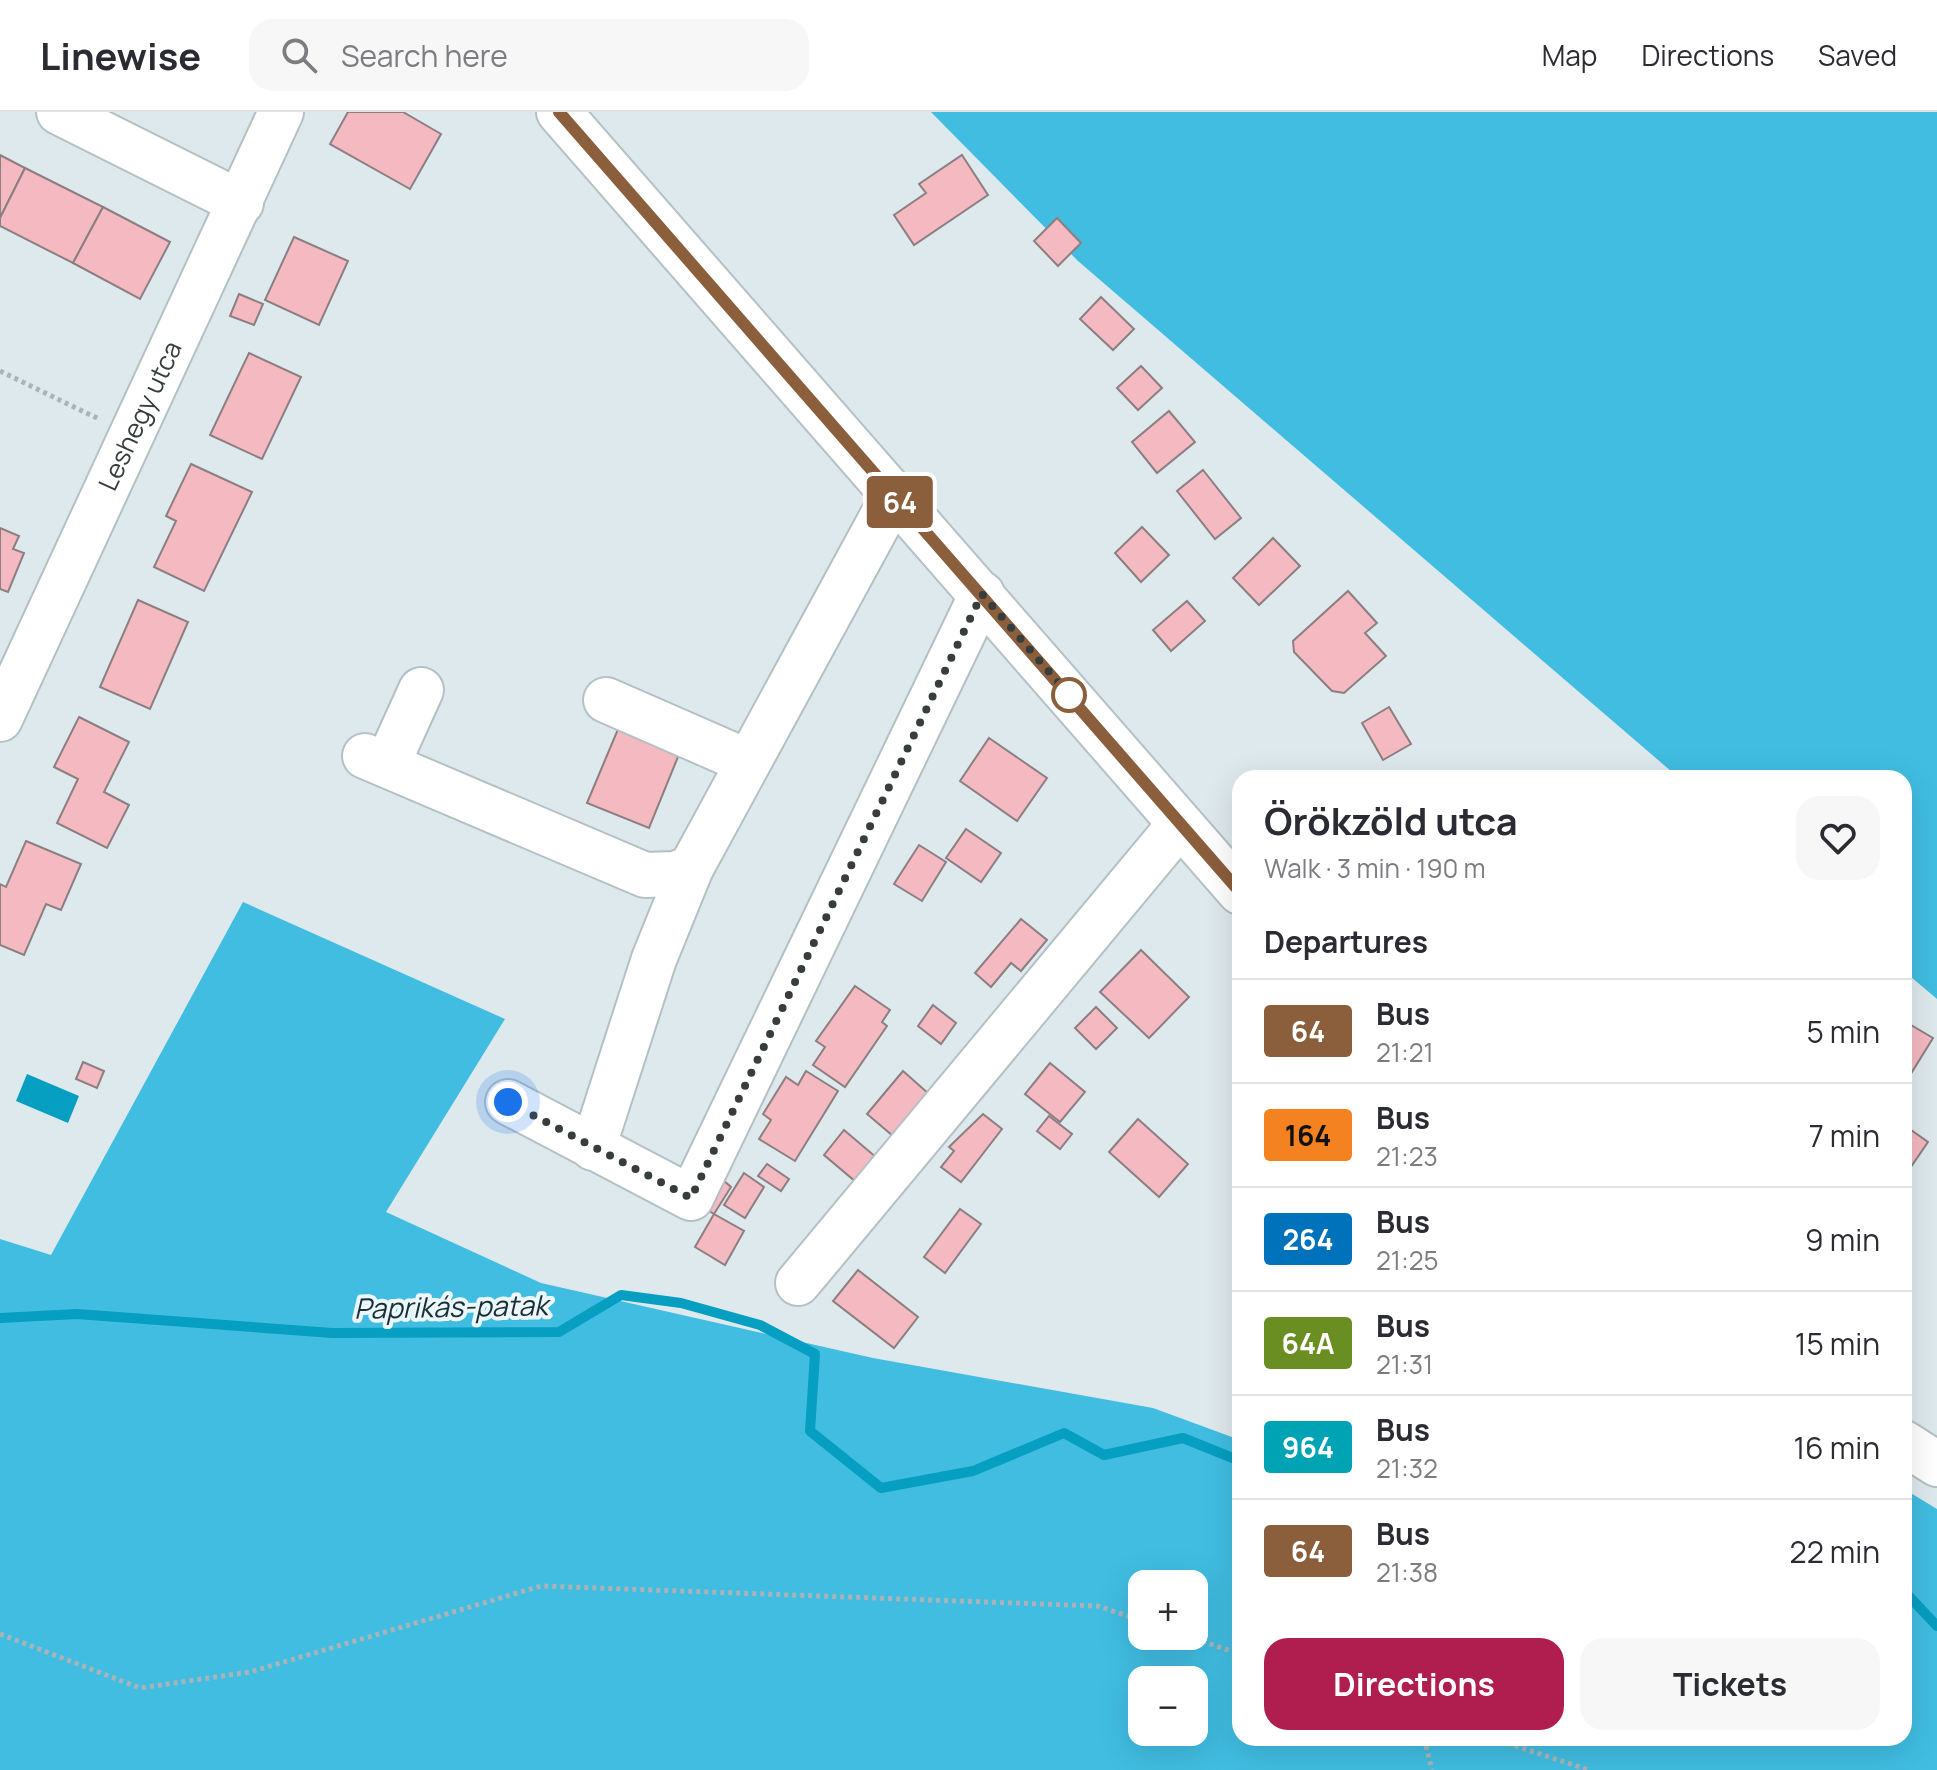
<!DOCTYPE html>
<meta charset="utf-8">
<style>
:root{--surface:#fff;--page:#f7f7f7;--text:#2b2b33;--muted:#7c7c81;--line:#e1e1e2;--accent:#af1e4e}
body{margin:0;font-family:Manrope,sans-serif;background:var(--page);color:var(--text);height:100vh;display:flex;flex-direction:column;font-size:30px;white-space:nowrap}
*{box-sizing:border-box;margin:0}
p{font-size:26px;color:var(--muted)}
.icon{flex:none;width:44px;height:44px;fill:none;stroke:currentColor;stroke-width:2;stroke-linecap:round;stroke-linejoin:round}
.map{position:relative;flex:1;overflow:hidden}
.panel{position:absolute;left:1232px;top:658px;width:680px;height:976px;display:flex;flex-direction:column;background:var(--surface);border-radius:24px;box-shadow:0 8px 32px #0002}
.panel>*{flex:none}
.badge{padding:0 16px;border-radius:6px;font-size:28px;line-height:52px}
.tools{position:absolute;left:1128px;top:1458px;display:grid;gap:16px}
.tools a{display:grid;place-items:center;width:80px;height:80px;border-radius:16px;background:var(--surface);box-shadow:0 8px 32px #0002;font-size:40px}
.you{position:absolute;width:40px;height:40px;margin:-20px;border:6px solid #fff;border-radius:50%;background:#1a73e8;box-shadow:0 0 0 12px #1a73e833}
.map>.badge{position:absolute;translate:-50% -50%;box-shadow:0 0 0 4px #fff}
h2{padding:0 32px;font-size:30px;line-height:72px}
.round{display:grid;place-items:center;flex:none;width:84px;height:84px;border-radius:24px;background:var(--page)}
.summary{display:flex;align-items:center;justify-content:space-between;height:136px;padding:0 32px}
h1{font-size:38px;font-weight:700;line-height:60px}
.cta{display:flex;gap:16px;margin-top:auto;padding:16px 32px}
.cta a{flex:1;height:92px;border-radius:24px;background:var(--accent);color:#fff;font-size:32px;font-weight:700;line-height:92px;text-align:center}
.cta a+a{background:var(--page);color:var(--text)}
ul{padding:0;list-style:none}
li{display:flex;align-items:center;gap:24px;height:104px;padding:0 32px;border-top:2px solid var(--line)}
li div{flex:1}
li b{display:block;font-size:30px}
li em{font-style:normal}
li .badge{min-width:88px;font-weight:700;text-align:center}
header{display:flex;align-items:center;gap:48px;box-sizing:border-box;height:112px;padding:0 40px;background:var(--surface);border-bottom:2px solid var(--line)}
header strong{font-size:38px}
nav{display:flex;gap:44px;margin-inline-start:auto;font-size:28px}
.search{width:560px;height:72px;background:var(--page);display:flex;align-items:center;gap:20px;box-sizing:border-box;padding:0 28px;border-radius:24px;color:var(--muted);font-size:30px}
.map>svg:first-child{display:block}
</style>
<header>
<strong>Linewise</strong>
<div class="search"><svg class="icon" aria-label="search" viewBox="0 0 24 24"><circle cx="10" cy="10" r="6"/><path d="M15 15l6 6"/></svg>Search here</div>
<nav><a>Map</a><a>Directions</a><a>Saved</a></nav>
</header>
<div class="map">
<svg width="1937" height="1658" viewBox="0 0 1937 1658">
<rect width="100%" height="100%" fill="#dee9ee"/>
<!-- forest -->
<g fill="#40bde1" fill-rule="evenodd">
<path d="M931,0H1937V887L1904,859V666H1679L1078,149Z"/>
<path d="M243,790L505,907L386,1100L541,1171L873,1246L1153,1296L1240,1328V1626H1904V1377L1937,1397V1658H0V1127L51,1143ZM1142,1472H1194V1524H1142ZM1142,1568H1194V1620H1142Z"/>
</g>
<!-- water -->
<path fill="#069ec1" d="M27,962L79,984L68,1011L16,989Z"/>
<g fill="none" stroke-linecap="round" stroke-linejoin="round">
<!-- stream -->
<g stroke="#069ec1" stroke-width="10">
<path d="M0,1206L77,1202L332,1221L559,1220L621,1183L681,1191L760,1213L815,1242L810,1319L881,1376L973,1359L1064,1321L1104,1343L1183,1326L1240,1349"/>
<path d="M1904,1479L1937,1514"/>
</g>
</g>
<!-- building -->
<g fill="#f5b9c2" stroke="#8b7f81" stroke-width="2">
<path d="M348,0H403L441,22L410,77L330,32Z"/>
<path d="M0,43L25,56L0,106Z"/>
<path d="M962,43L988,83L914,133L894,103L926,81L919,72Z"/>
<path d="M25,56L103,95L73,151L0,114V106Z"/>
<path d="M103,95L170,130L140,187L73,151Z"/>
<path d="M1057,106L1081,131L1058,154L1034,129Z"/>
<path d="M294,125L348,149L319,213L265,188Z"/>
<path d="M239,182L263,192L254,213L230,204Z"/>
<path d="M1101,185L1134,217L1113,238L1080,207Z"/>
<path d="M249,241L301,265L262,347L210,323Z"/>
<path d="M1141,254L1162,276L1138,298L1117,276Z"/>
<path d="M1169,299L1195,330L1157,361L1132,330Z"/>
<path d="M191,352L252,380L204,479L154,455L176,409L166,404Z"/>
<path d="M1203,358L1241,406L1215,427L1177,379Z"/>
<path d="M1142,415L1169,443L1141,470L1115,441Z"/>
<path d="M0,416L19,424L13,437L24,441L8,480L0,477Z"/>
<path d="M1273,426L1300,454L1259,493L1233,466Z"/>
<path d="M1348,479L1377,511L1365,521L1386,544L1344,581L1332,579L1294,540L1293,529Z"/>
<path d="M138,488L188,510L150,597L100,575Z"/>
<path d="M1187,489L1205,509L1171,539L1153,518Z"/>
<path d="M1389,595L1411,632L1383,648L1362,611Z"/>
<path d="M79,605L129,630L104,680L129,693L107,736L57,711L78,667L54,655Z"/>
<path d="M621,610L682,635L649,716L587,691Z"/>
<path d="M989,626L1047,666L1017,709L960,669Z"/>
<path d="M966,717L1001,741L981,770L946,746Z"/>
<path d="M26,729L81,752L61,798L46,792L24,843L0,833V772L6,775Z"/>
<path d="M919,733L946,750L922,789L894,772Z"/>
<path d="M1021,807L1047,828L1021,859L1011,851L991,875L975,861Z"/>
<path d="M1141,838L1189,885L1149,926L1100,880Z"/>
<path d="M855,874L890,898L882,910L887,914L845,975L813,953L825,935L816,929Z"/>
<path d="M933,893L956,911L941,932L918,914Z"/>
<path d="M1096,895L1117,916L1096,937L1075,916Z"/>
<path d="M1911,913L1933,926L1907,968L1904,967V924Z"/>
<path d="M83,950L104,959L97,976L76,967Z"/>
<path d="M1050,951L1085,980L1060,1010L1025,982Z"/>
<path d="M806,959L838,979L795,1049L759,1027L771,1008L763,1002L786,965L798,973Z"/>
<path d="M903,959L929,982L893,1024L867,1002Z"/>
<path d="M983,1002L1002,1017L961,1070L941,1055L954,1039L949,1035Z"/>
<path d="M1049,1004L1072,1022L1060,1037L1037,1019Z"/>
<path d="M1138,1007L1188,1052L1159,1085L1109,1040Z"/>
<path d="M1904,1013L1928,1030L1904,1065Z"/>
<path d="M844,1018L877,1046L856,1070L824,1043Z"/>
<path d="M767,1052L789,1067L781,1079L758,1064Z"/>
<path d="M744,1061L764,1075L745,1106L724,1093Z"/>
<path d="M723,1068L731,1075L714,1102L693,1089Z"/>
<path d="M960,1097L981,1112L945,1161L924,1145Z"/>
<path d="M714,1102L744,1119L725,1153L695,1135Z"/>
<path d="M858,1158L918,1205L894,1236L833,1189Z"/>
</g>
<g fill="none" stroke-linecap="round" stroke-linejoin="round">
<!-- minor casing -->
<g stroke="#b5c0c4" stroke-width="48">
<g id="minor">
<path d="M59,0L241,91"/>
<path d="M606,588L748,650"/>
<path id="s1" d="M0,607L281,0"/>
<path d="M365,644L645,763L675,762L691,756L894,383"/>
<path d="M387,653L421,578"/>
<path d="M508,990L691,1086L982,482"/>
<path d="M593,1036L654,847L691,756"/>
<path d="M798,1171L1180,712"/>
</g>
</g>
<!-- major casing -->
<g stroke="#b5c0c4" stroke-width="48">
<g id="major">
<path d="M559,0L1240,780"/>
<path d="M1904,1331L1937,1352"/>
</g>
</g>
<!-- path -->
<g stroke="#aab3b7" stroke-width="5" stroke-dasharray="4 4" stroke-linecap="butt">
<path d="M0,259L99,307"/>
<path d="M0,1522L140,1576L250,1560L541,1474L1098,1494L1142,1509"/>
<path d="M1187,1524L1240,1542"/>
<path d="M1424,1626L1432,1658"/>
<path d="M1492,1626L1589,1658"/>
</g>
<!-- minor -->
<use href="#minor" stroke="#fff" stroke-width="44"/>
<!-- major -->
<use href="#major" stroke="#fff" stroke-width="44"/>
</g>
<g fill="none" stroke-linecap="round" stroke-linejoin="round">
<!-- line casing -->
<g stroke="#fff" stroke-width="18">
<path id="line" d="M559,0L1240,780"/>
</g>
<!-- line -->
<use href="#line" stroke="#8b5e3c" stroke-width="12"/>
<!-- walk -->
<path stroke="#373c3d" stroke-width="8" stroke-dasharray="0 14.4" d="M508,990L691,1086L982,482L1069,583"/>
</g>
<!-- markers -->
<circle fill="#fff" stroke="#8b5e3c" stroke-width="4" cx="1069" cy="583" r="16"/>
<g text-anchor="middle" stroke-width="8" stroke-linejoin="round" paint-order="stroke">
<!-- street labels -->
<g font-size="26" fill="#373c3d" stroke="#ebf7fb">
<text dy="9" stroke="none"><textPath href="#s1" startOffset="334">Leshegy utca</textPath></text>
</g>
<!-- water labels -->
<g font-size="28" font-style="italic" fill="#192e35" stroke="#ebf7fb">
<text transform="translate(451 1195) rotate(-1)" y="10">Paprikás-patak</text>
</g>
</g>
</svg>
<div class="tools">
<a>+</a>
<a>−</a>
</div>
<div class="you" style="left:508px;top:990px"></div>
<b class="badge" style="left:900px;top:390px;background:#8b5e3c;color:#fff">64</b>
<section class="panel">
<div class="summary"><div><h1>Örökzöld utca</h1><p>Walk · 3 min · 190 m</p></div><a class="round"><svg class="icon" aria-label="heart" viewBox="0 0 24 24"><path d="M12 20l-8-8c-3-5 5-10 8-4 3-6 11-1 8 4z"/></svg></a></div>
<h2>Departures</h2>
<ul>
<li><span class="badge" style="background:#8b5e3c;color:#fff">64</span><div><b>Bus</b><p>21:21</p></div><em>5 min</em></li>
<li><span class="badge" style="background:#f58220;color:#111">164</span><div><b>Bus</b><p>21:23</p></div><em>7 min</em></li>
<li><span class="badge" style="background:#0072bc;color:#fff">264</span><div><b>Bus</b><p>21:25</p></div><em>9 min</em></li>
<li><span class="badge" style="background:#6b8e23;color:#fff">64A</span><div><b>Bus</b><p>21:31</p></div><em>15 min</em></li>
<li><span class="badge" style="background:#00a3b4;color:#fff">964</span><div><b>Bus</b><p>21:32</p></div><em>16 min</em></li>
<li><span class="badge" style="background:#8b5e3c;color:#fff">64</span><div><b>Bus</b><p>21:38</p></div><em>22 min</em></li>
</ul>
<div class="cta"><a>Directions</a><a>Tickets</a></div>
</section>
</div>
